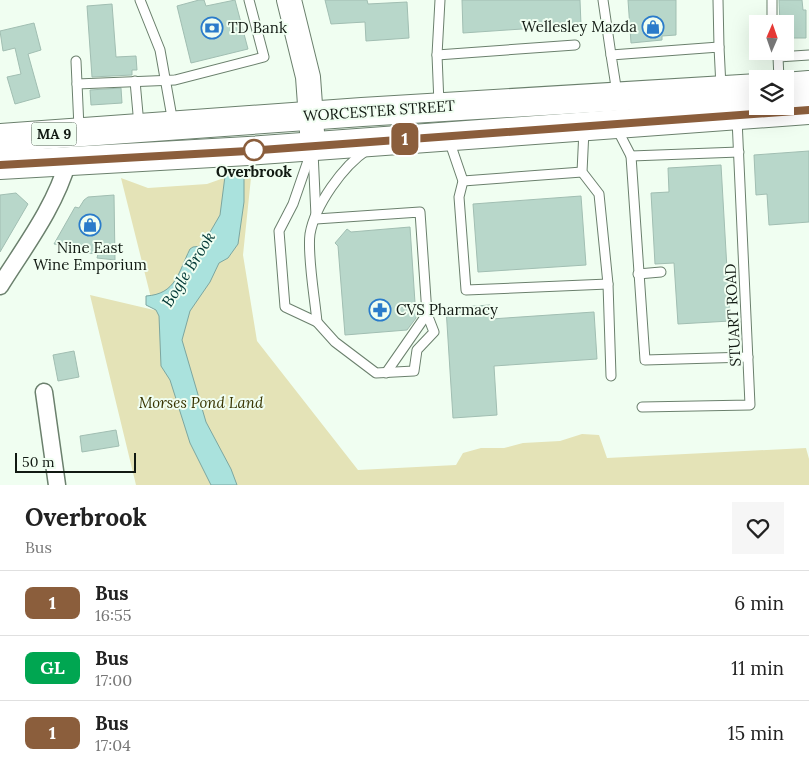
<!DOCTYPE html>
<style>
:root{--surface:#fff;--page:#f6f6f6;--text:#222;--muted:#767676;--line:#e0e0e0}
body{margin:0;font-family:Lora,serif;background:var(--page);color:var(--text);height:100vh;display:flex;flex-direction:column;font-size:19px;white-space:nowrap}
*{box-sizing:border-box;margin:0}
p{font-size:16px;color:var(--muted)}
.icon{flex:none;width:28px;height:28px;fill:none;stroke:currentColor;stroke-width:2;stroke-linecap:round;stroke-linejoin:round}
.map{position:relative;height:485px;overflow:hidden}
.drawer{display:flex;flex-direction:column;background:var(--surface);flex:1}
.drawer>*{flex:none}
.badge{padding:0 10px;border-radius:8px;font-size:18px;line-height:32px}
.needle{width:32px;rotate:2deg}
.tools{position:absolute;left:749px;top:15px;display:grid;gap:10px}
.tools a{display:grid;place-items:center;width:45px;height:45px;border-radius:0px;background:var(--surface);box-shadow:0 5px 20px #0002;font-size:25px}
.scale{position:absolute;left:15px;bottom:12px;width:121px;box-sizing:border-box;padding-left:5px;border:2px solid #111912;border-top:0;font-size:14px;line-height:18px;white-space:nowrap;color:#111912;-webkit-text-stroke:4px #f0fef1;paint-order:stroke}
.map>.badge{position:absolute;translate:-50% -50%;box-shadow:0 0 0 2px #fff}
.round{display:grid;place-items:center;flex:none;width:52px;height:52px;border-radius:0px;background:var(--page)}
.summary{display:flex;align-items:center;justify-content:space-between;height:85px;padding:0 25px}
h1{font-size:24px;font-weight:800;line-height:38px}
ul{padding:0;list-style:none}
li{display:flex;align-items:center;gap:15px;height:65px;padding:0 25px;border-top:1px solid var(--line)}
li div{flex:1}
li b{display:block;font-size:19px}
li em{font-style:normal}
li .badge{min-width:55px;font-weight:700;text-align:center}
.map>svg:first-child{display:block}
</style>
<div class="map">
<svg width="809" height="485" viewBox="0 0 809 485">
<rect width="100%" height="100%" fill="#f0fef1"/>
<!-- green -->
<path fill="#e4e3b7" d="M252,168L243,255L257,341L358,470L456,465L463,453L481,448H504L523,443L560,441L582,434L599,435L607,458L806,448L809,459V485H136L90,295L154,310L121,178L148,188L207,184Z"/>
<!-- water -->
<path fill="#aae2dd" stroke="#7ca6a0" d="M244,174V202L238,244L228,258L219,263L210,282L190,311L182,340L206,422L231,469L237,485H211L190,443L170,380L161,366L159,316L156,310L146,305V296C176,294 178,273 190,249L193,247L202,246L220,215L225,176Z"/>
<!-- building -->
<g fill="#b8d7ca" stroke="#a1beb2">
<path d="M199,0H204L206,6L235,0L248,49L191,63L177,6Z"/>
<path d="M325,0H367L368,4L407,2L409,38L366,41L365,22L331,24Z"/>
<path d="M462,0H580L581,25L463,33Z"/>
<path d="M628,0H676V35L662,36V40L631,43Z"/>
<path d="M779,0H802L803,10H806V38H785V24H780Z"/>
<path d="M112,4L116,57L136,56L137,70H132V75L92,77L87,6Z"/>
<path d="M34,23L41,50L28,54L40,97L15,104L7,77L21,74L15,48L3,51L0,31Z"/>
<path d="M121,88L122,103L91,105L90,90Z"/>
<path d="M809,151V222L769,225L767,194L756,195L754,155Z"/>
<path d="M721,165L730,321L678,324L674,263L655,264L651,193L669,192L668,168Z"/>
<path d="M16,193L28,204L0,252V195Z"/>
<path d="M114,195L115,260L97,258L98,254L88,253L89,248L54,244L75,207L79,208L84,200L88,197Z"/>
<path d="M581,196L586,265L478,272L473,204Z"/>
<path d="M410,227L416,318L407,330L345,335L338,246L335,243L347,229L351,232Z"/>
<path d="M490,305L491,319L594,312L597,359L494,366L497,415L453,418L446,308Z"/>
<path d="M74,351L79,377L58,381L53,355Z"/>
<path d="M116,430L119,446L82,452L80,436Z"/>
</g>
<g fill="none" stroke-linecap="round" stroke-linejoin="round">
<!-- lane casing -->
<g stroke="#6b806d" stroke-width="11">
<g id="lane">
<path d="M140,0L160,50L173,123"/>
<path d="M603,0L611,55"/>
<path d="M718,0L719,47"/>
<path d="M772,24V0"/>
<path d="M775,51L778,57L779,79"/>
<path d="M437,55L575,45"/>
<path d="M778,57L809,55"/>
<path d="M76,61L79,128"/>
<path d="M135,81L139,125"/>
<path d="M77,84L175,80L264,57L249,0"/>
<path d="M617,93L611,55L719,47L721,87"/>
<path d="M439,104L437,55L440,0"/>
<path d="M616,127L631,156L739,152"/>
<path d="M584,130L582,172L599,194L608,284L611,376"/>
<path d="M449,140L463,181L459,197L466,290L608,284"/>
<path d="M312,149L293,204L279,231L285,307L317,322L335,342L376,373L414,371L417,350L434,332L427,314L420,212L316,219"/>
<path d="M313,152L316,216"/>
<path d="M631,156L645,360L748,357"/>
<path d="M463,181L582,172"/>
<path d="M638,274L661,272"/>
<path d="M317,322C315,299 307,255 310,234C315,205 343,166 367,150"/>
<path d="M386,373L427,314"/>
<path d="M642,407L750,405L737,119"/>
</g>
</g>
<!-- street casing -->
<g stroke="#6b806d" stroke-width="19">
<g id="street">
<path d="M0,286C25,246 55,207 68,161"/>
<path d="M44,392L57,485"/>
</g>
</g>
<!-- secondary casing -->
<g stroke="#6b806d" stroke-width="26">
<path id="secondary" d="M289,0L308,77L313,146"/>
</g>
<!-- highway casing -->
<g stroke="#6b806d" stroke-width="30">
<g id="highway">
<path d="M785,87L809,85"/>
<path d="M0,138L362,112L758,88"/>
<path d="M0,165L248,151L809,110"/>
</g>
</g>
<!-- lane -->
<use href="#lane" stroke="#fff" stroke-width="9"/>
<!-- street -->
<use href="#street" stroke="#fff" stroke-width="16"/>
<!-- secondary -->
<use href="#secondary" stroke="#fff" stroke-width="24"/>
<!-- highway -->
<use href="#highway" stroke="#fff" stroke-width="28"/>
</g>
<g fill="none" stroke-linecap="round" stroke-linejoin="round">
<!-- line casing -->
<g stroke="#fff" stroke-width="11">
<path id="line" d="M0,165L248,151L809,110"/>
</g>
<!-- line -->
<use href="#line" stroke="#8b5e3c" stroke-width="8"/>
</g>
<!-- icons -->
<defs>
<g id="shop-ring" transform="scale(1.125)"><circle r="9.5" fill="#f0fef1" stroke="#2a7bca" stroke-width="1.5"/><path d="M-5-2.5h2.3a2.7 3.5 0 0 1 5.4 0H5L5.5 6h-11ZM-1.5-2.5h3a1.5 2.3 0 0 0-3 0Z" fill="#2a7bca"/></g>
<g id="bank-ring" transform="scale(1.125)"><circle r="9.5" fill="#f0fef1" stroke="#2a7bca" stroke-width="1.5"/><path d="M-6-4H6V4H-6ZM0-2.3a2.3 2.3 0 1 0 0 4.6a2.3 2.3 0 1 0 0-4.6Z" fill="#2a7bca"/></g>
<g id="pharmacy-ring" transform="scale(1.125)"><circle r="9.5" fill="#f0fef1" stroke="#2a7bca" stroke-width="1.5"/><path d="M-2-6h4v4h4v4h-4v4h-4v-4h-4v-4h4Z" fill="#2a7bca"/></g>
</defs>
<g fill-rule="evenodd">
<use href="#shop-ring" x="653" y="27"/>
<use href="#bank-ring" x="212" y="28"/>
<use href="#shop-ring" x="90" y="225"/>
<use href="#pharmacy-ring" x="380" y="310"/>
</g>
<!-- markers -->
<circle fill="#fff" stroke="#8b5e3c" stroke-width="2.5" cx="254" cy="150" r="10"/>
<g text-anchor="middle" stroke-width="4" stroke-linejoin="round" paint-order="stroke">
<!-- shield labels -->
<rect fill="#f0fef1" stroke="#545e55" stroke-width="1" x="31.5" y="122.5" width="45" height="23" rx="4"/>
<g font-size="14" font-weight="bold" fill="#111912">
<text x="54" y="139">MA 9</text>
</g>
<!-- poi labels -->
<g font-size="15" fill="#111912" stroke="#f0fef1" text-anchor="start">
<text x="637" y="32" text-anchor="end">Wellesley Mazda</text>
<text x="228" y="33">TD Bank</text>
<text x="90" y="253" text-anchor="middle">Nine East<tspan x="90" dy="17">Wine Emporium</tspan></text>
<text x="396" y="315">CVS Pharmacy</text>
</g>
<!-- street labels -->
<g font-size="15" fill="#111912" stroke="#f0fef1">
<text transform="translate(379 111) rotate(-4)" y="5">WORCESTER STREET</text>
<text transform="translate(733 315) rotate(-93)" y="5">STUART ROAD</text>
</g>
<!-- stop labels -->
<g font-size="15" font-weight="bold" fill="#111912" stroke="#f0fef1">
<text x="254" y="177">Overbrook</text>
</g>
<!-- park labels -->
<g font-size="15" font-style="italic" fill="#373400" stroke="#f0fef1">
<text x="201" y="408">Morses Pond Land</text>
</g>
<!-- water labels -->
<g font-size="16" font-style="italic" fill="#013835" stroke="#f0fef1">
<text transform="translate(188 269) rotate(-58)" y="6">Bogle Brook</text>
</g>
</g>
</svg>
<div class="tools">
<a><svg class="needle" viewBox="-14 -14 28 28"><path d="M0-13l5 13h-10z" fill="#e53935"/><path d="M0 13l5-13h-10z" fill="#767676"/></svg></a>
<a><svg class="icon" aria-label="layers" viewBox="0 0 24 24"><path d="M12 4l9 5-9 5-9-5zM3 14l9 5 9-5"/></svg></a>
</div>
<div class="scale">50 m</div>
<b class="badge" style="left:405px;top:139px;background:#8b5e3c;color:#fff">1</b>
</div>
<section class="drawer">
<div class="summary"><div><h1>Overbrook</h1><p>Bus</p></div><a class="round"><svg class="icon" aria-label="heart" viewBox="0 0 24 24"><path d="M12 20l-8-8c-3-5 5-10 8-4 3-6 11-1 8 4z"/></svg></a></div>
<ul>
<li><span class="badge" style="background:#8b5e3c;color:#fff">1</span><div><b>Bus</b><p>16:55</p></div><em>6 min</em></li>
<li><span class="badge" style="background:#00a651;color:#fff">GL</span><div><b>Bus</b><p>17:00</p></div><em>11 min</em></li>
<li><span class="badge" style="background:#8b5e3c;color:#fff">1</span><div><b>Bus</b><p>17:04</p></div><em>15 min</em></li>
</ul>
</section>
